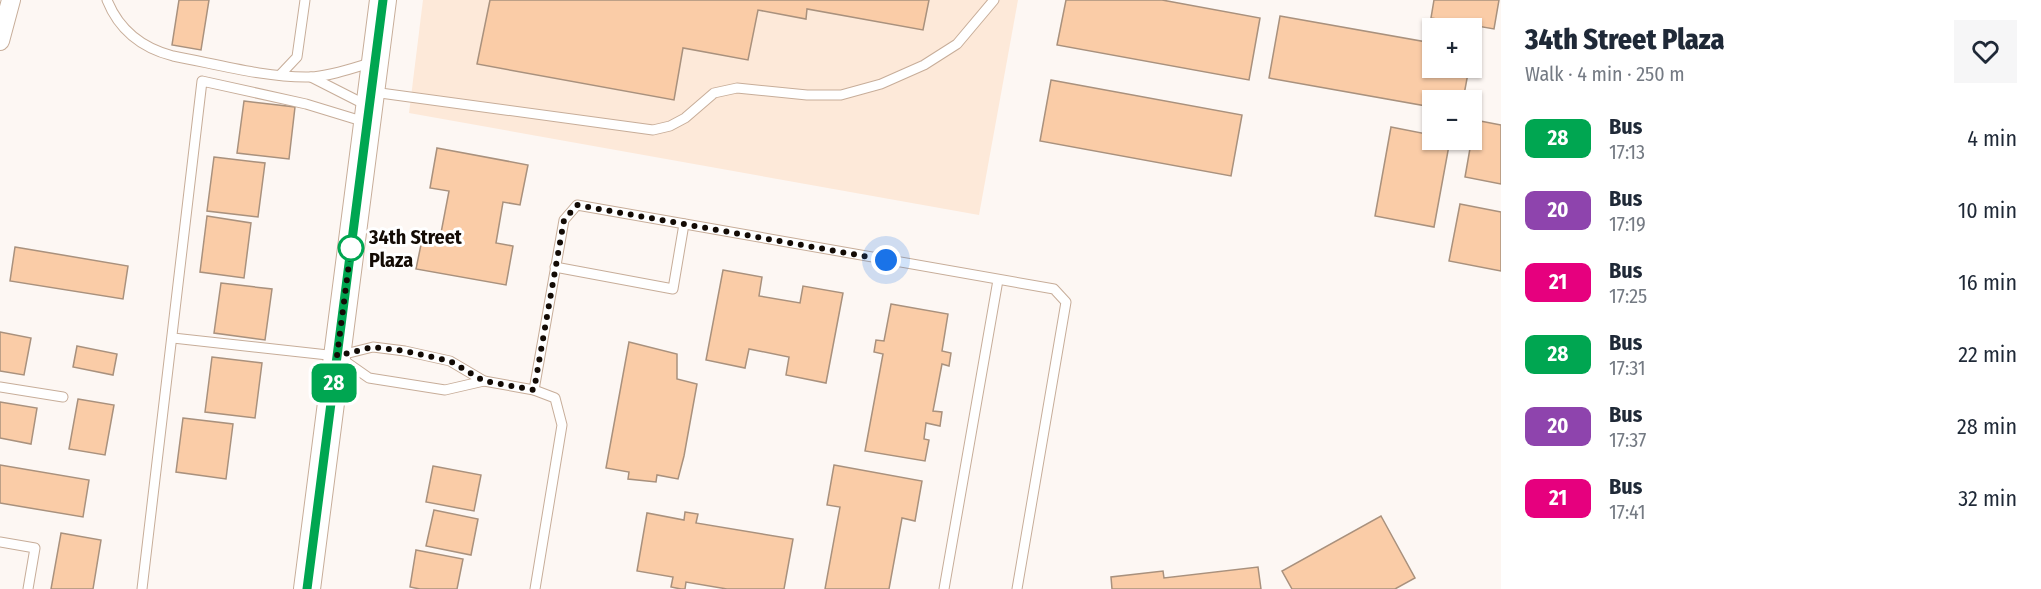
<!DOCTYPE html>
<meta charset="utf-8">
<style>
:root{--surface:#fff;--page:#f6f6f7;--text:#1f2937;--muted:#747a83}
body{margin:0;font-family:"Fira Sans Condensed",sans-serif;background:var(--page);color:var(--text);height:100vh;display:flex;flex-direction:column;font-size:22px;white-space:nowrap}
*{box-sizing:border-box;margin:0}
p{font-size:20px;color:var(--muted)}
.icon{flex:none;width:33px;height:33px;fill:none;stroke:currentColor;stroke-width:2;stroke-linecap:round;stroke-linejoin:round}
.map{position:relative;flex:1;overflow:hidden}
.panel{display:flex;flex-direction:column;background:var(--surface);width:540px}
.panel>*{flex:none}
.badge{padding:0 12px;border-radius:9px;font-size:21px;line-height:39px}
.controls{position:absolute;left:1422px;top:18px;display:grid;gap:12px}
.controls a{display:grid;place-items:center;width:60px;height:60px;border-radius:0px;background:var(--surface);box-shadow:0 2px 4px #0004;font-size:30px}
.you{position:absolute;width:30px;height:30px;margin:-15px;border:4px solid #fff;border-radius:50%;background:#1a73e8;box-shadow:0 0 0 9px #1a73e833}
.map>.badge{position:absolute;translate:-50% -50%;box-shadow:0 0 0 3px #fff}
.round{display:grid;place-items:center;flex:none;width:63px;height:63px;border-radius:0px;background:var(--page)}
.headline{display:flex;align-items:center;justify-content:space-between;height:102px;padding:0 24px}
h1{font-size:28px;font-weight:800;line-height:45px}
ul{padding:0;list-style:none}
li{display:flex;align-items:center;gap:18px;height:72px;padding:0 24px}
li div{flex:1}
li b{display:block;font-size:22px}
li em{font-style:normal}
li .badge{min-width:66px;font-weight:700;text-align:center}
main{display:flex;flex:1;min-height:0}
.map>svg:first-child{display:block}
</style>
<main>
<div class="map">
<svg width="1501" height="589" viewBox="0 0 1501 589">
<rect width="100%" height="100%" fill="#fdf7f3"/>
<!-- built -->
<path fill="#fde9d9" d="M423,0H1018L979,215L409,113Z"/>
<!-- building -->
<g fill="#facca7" stroke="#a9917d" stroke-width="1.5">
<path d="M179,0H209L201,50L172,45Z"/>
<path d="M490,0H929L923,30L807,9L806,19L758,10L748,60L683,48L674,100L477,64Z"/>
<path d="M1066,0H1162L1260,18L1249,80L1057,45Z"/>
<path d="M1434,0H1499L1494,29L1431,18Z"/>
<path d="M1280,16L1432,43V68H1469L1463,100H1432V107L1269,78Z"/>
<path d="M1051,80L1242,115L1231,176L1040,141Z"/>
<path d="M244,101L295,107L289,159L237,153Z"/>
<path d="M1475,120L1501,125V184L1465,177Z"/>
<path d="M1391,127L1432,135V140H1450L1434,227L1375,216Z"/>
<path d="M437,148L528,165L520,205L503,202L496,243L513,246L506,285L416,269L424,230L441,233L449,191L430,188Z"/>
<path d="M214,157L265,163L258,217L207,211Z"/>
<path d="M1460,204L1501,212V271L1449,261Z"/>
<path d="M207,216L251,223L244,278L200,272Z"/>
<path d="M15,247L128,266L123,299L10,281Z"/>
<path d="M723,270L762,277L759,296L800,303L803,286L843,293L826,383L786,375L789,357L749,349L745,368L706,360Z"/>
<path d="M221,283L272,289L265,340L214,333Z"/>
<path d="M891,304L948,314L942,351L951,353L949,366L942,364L933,411L942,412L940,426L926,423L924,439L929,440L925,461L865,451L883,354L874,352L876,340L884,341Z"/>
<path d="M0,332L31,338L24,375L0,371Z"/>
<path d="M629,342L677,354V379L697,384L684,456L678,479L657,475L656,482L628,479L629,472L606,468Z"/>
<path d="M77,346L117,354L113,375L73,367Z"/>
<path d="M212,357L262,363L255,418L205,412Z"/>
<path d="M78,399L114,405L105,455L69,449Z"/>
<path d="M0,402L37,408L31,444L0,438Z"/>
<path d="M183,418L233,424L226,479L176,472Z"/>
<path d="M0,465L89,480L83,517L0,503Z"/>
<path d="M834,465L922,481L915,521L902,518L889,589H825L840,507L827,505Z"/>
<path d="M433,466L481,475L474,511L426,502Z"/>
<path d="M434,510L478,519L471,555L426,546Z"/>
<path d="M685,512L698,514L696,523L793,539L784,589H727L686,582L685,589H681L671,587L673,577L637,571L647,513L684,520Z"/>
<path d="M1381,516L1415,578L1395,589H1292L1282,571Z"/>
<path d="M61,533L101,540L93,589H51Z"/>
<path d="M416,550L463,559L457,589H420L410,587Z"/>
<path d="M1258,567L1261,589H1112L1111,577L1163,571L1164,578Z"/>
</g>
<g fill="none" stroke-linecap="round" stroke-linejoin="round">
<!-- lane casing -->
<g stroke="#c7ad99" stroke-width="11">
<g id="lane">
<path d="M107,0C119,30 142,48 173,56C216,64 266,78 310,77C331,76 353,68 373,62"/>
<path d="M280,75L297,57L305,0"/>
<path d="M311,77L368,106"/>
<path d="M373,92L653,130L670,126L685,118L714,93L737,88L807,95H841L881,84L924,65L957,44L994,0"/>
<path d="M555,267L673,289L684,224"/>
<path d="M173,338L337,356L373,347L405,351L450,361L484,381L534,390L555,398L562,425L535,589"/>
<path d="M339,357L369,378L445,390L484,381"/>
<path d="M0,387L63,397"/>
<path d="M534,390L564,220L577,205L1054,289L1066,302L1017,589"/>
<path d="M0,542L35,548L28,589"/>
<path d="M142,589L202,81L306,104L365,122"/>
<path d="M944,589L998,280"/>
</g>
</g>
<!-- street casing -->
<g stroke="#c7ad99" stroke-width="20">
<path id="street" d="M0,41L11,0"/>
</g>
<!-- secondary casing -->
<g stroke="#c7ad99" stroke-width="28">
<path id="secondary" d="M307,589L383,0"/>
</g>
<!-- lane -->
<use href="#lane" stroke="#fff" stroke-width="9"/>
<!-- street -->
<use href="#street" stroke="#fff" stroke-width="18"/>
<!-- secondary -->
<use href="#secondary" stroke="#fff" stroke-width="26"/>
</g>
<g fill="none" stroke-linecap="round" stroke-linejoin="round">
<!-- line casing -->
<g stroke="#fff" stroke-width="14">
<path id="line" d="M307,589L383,0"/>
</g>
<!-- line -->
<use href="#line" stroke="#00a651" stroke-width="9"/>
<!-- walk -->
<path stroke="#130b05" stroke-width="6" stroke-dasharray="0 10.8" d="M351,248L337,356L373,347L405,351L450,361L484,381L534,390L564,220L577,205L886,260"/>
</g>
<!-- markers -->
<circle fill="#fff" stroke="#00a651" stroke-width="3" cx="351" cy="248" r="12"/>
<g text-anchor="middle" stroke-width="6" stroke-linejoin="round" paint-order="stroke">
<!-- stop labels -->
<g font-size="20" font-weight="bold" fill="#130b05" stroke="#fff" text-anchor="start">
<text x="369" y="244">34th Street<tspan x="369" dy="23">Plaza</tspan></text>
</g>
</g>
</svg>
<div class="controls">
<a>+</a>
<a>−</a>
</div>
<div class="you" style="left:886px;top:260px"></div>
<b class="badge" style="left:334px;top:383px;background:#00a651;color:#fff">28</b>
</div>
<section class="panel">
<div class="headline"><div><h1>34th Street Plaza</h1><p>Walk · 4 min · 250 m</p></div><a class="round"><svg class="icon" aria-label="heart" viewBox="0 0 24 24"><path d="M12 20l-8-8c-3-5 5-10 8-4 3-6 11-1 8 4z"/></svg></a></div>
<ul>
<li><span class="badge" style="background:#00a651;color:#fff">28</span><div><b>Bus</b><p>17:13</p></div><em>4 min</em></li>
<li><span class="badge" style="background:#8e44ad;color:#fff">20</span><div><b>Bus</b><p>17:19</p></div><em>10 min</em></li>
<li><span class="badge" style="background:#e6007e;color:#fff">21</span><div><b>Bus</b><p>17:25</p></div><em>16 min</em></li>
<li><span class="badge" style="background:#00a651;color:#fff">28</span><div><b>Bus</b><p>17:31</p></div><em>22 min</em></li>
<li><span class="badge" style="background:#8e44ad;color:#fff">20</span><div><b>Bus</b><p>17:37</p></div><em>28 min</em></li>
<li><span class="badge" style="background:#e6007e;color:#fff">21</span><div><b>Bus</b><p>17:41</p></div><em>32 min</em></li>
</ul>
</section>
</main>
